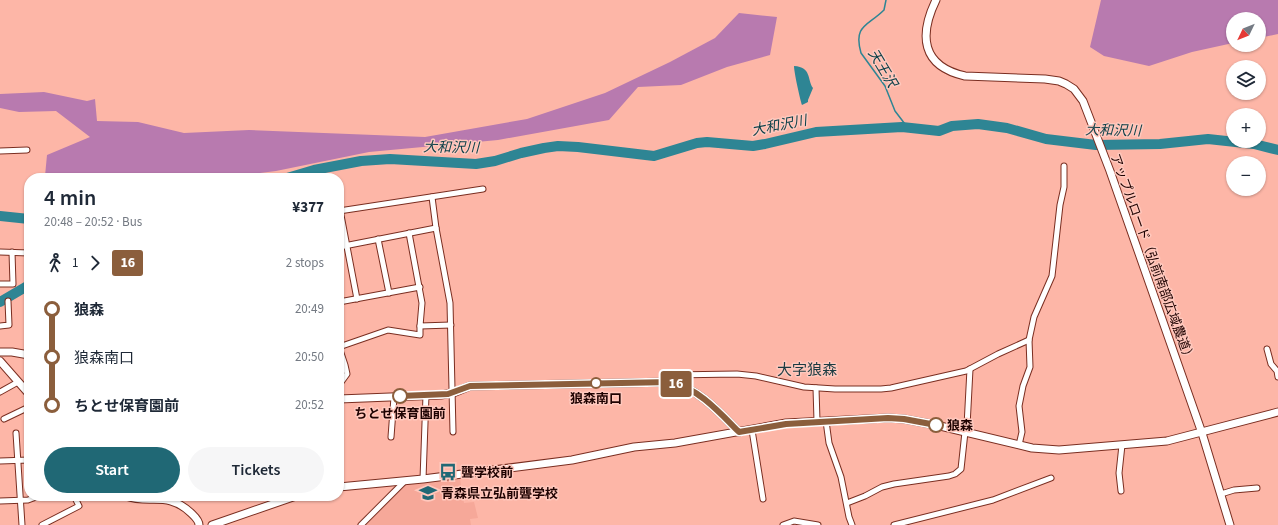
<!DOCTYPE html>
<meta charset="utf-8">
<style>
:root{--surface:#fff;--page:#f6f6f7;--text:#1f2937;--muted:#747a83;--accent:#206875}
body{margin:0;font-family:"Source Sans 3","Noto Sans JP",sans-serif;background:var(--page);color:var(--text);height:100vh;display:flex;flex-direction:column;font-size:15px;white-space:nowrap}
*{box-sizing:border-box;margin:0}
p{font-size:13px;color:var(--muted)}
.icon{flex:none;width:22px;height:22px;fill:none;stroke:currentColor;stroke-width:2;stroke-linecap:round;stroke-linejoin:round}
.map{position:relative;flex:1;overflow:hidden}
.side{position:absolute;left:24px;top:173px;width:320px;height:328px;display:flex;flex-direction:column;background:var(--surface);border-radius:16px;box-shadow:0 1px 3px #0004}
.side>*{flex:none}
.badge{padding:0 8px;border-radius:3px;font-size:14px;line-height:26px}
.needle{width:26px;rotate:227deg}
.tools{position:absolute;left:1226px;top:12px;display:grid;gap:8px}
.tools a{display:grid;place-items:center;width:40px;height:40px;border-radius:50%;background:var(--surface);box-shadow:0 1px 3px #0004;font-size:20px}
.map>.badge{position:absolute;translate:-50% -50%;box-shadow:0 0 0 2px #fff}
.legs{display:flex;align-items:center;gap:6px;height:44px;padding:0 20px;font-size:13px}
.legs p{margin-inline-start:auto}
.overview{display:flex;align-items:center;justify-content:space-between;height:68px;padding:0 20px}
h1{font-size:22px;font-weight:600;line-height:30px}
.button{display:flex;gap:8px;margin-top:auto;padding:8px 20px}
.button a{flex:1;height:46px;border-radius:24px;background:var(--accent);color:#fff;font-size:16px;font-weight:600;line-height:46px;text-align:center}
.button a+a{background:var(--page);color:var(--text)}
ul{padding:0 20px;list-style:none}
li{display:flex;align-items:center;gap:14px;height:48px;font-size:15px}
li i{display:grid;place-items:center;width:6px;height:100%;margin:0 5px;background:currentColor}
li i::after{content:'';width:10px;height:10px;margin:-5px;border:3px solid;border-radius:50%;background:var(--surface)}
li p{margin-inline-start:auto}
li:first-child i{background:linear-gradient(#0000 50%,currentColor 0)}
li:last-child i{background:linear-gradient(currentColor 50%,#0000 0)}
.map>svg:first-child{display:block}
</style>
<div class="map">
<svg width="1278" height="525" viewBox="0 0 1278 525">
<rect width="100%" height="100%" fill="#fdb6a7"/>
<!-- built -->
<path fill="#f6a899" d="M460,479L464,503L474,502L478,518L470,519L471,525H362L403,484H421Z"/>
<!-- forest -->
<g fill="#b87aaf">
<path d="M1101,0H1278V34L1259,38V19H1233V43L1192,52L1149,66L1104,56L1090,47Z"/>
<path d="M739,13L777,17L770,55L727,67L681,85L638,87L609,120L498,140L369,152L276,171L218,178H59L45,176L47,155L90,137L56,111L19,112L0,108V94L44,92L87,101L95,99L97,121L138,122L184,133L249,130L425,137L527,119L605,93L670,62L715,38Z"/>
</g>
<!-- water -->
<path fill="#2e8594" d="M794,66C812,67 807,80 813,88L808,100V102L802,105C800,99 794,72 794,66Z"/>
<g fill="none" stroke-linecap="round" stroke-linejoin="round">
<!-- stream -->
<path stroke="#2e8594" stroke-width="1.5" d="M886,0L884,10C868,26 853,25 861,53L885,86L895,111L908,128"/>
<!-- river -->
<g stroke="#2e8594" stroke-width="10">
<path d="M287,178L314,170L361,161L390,159L476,164L495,161L521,153L544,148L558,146L578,147L654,156L697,143L707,142L753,146L765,144L816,132L902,127L939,131L952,126L978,124L1007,128L1046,139L1096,145L1160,144L1208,139L1254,144L1278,150"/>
<path d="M0,216L29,219"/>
<path d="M0,302L29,285"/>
</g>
<!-- street casing -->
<g stroke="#7a2e21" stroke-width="7">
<g id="street">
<path d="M0,151L27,150"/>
<path d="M432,197L436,228L450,303L453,432"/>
<path d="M340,210L357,299"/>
<path d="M339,211L483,189"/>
<path d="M409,233L422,303L420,326L451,325"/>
<path d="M378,239L389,293"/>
<path d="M339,247L436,228"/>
<path d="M0,252L29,253"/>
<path d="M0,284H13L12,252"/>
<path d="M339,302L420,287"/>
<path d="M0,326L9,325L8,301"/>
<path d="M339,347L388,330L420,335V326"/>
<path d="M339,347L345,365L347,374L339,385"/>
<path d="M1267,349L1271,364L1277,371L1278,377"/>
<path d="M671,382V375L737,374L756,376L804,387L835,389H881L891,388L966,371L998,354L1029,340"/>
<path d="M816,388L817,421"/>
<path d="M0,392L18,382"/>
<path d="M4,419L29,407"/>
<path d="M826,421L829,443L841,477L849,517L852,525"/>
<path d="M752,430L763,499"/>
<path d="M16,433L22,525"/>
<path d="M391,437L394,397"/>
<path d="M1019,445L1022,432L1019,406L1023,386L1030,367L1029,340L1034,317L1052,276L1060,205L1064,187V166"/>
<path d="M0,461L29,460"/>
<path d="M423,479L426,395"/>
<path d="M1121,491L1119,473L1122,445"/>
<path d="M1221,494L1234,490L1257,488"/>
<path d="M0,501L28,500L39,496"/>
<path d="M847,503L865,496L882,487L894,484L949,476L955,474L961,469L965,432L967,426L970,369"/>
<path d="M42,525L79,506L74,496"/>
<path d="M361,525L405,481"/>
<path d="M783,525L794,521L818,525"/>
<path d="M894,525L993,500L1051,478"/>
</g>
</g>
<!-- secondary casing -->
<g stroke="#7a2e21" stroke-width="9">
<g id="secondary">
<path d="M936,0C919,35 921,66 965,76L1045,79L1059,81L1066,84L1074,89L1083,101L1110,171L1202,433L1230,525"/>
<path d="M0,352H12L29,355"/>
<path d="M0,361L29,394"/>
<path d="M339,399L441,395L453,393L470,386L671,382C699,389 719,412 739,432"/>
<path d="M339,487L423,479L572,460L634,447L675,443L786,423L888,418L904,419L936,425L1032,448L1059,450L1167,441L1278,412"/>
<path d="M126,496C150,505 167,490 191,513C194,516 199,520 199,525"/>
<path d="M212,525L296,496"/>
</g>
</g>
<!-- street -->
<use href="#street" stroke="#fff" stroke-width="5"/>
<!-- secondary -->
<use href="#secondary" stroke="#fff" stroke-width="7"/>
</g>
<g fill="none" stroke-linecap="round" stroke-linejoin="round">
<!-- line-1 casing -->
<g stroke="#fff" stroke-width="9">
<path id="line-1" d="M400,396L448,394L470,386L671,382C699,389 719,412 739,432L786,424L888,418L904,419L936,425"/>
</g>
<!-- line-1 -->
<use href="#line-1" stroke="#8b5e3c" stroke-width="6"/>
</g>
<!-- icons -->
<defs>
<g id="bus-bare" transform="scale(1.38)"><path d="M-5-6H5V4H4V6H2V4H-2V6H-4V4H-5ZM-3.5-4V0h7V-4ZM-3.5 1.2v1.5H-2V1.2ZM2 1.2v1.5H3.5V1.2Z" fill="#206875" stroke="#ffc8bd" stroke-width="2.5" paint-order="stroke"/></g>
<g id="school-bare" transform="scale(1.38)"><path d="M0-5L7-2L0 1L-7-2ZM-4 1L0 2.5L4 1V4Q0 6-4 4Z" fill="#206875" stroke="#ffc8bd" stroke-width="2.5" paint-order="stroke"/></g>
</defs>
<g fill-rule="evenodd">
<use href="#bus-bare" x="448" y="472"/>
<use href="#school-bare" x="428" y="493"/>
</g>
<!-- markers -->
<g fill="#fff" stroke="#8b5e3c" stroke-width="2">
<circle cx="596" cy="383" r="5"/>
<circle cx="400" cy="396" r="7"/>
<circle cx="936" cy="425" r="7"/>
</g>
<g text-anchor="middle" stroke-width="3" stroke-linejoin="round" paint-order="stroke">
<!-- street labels -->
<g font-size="13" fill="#1e0201" stroke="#ffc8bd">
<text transform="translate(1153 258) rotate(70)" y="5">アップルロード（弘前南部広域農道）</text>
</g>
<!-- stop labels -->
<g font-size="13" font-weight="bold" fill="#1e0201" stroke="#ffc8bd">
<text x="596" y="403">狼森南口</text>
<text x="400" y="418">ちとせ保育園前</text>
<text x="947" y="430" text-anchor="start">狼森</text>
</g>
<!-- poi labels -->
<g font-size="13" font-weight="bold" fill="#1e0201" stroke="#ffc8bd" text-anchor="start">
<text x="461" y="477">聾学校前</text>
<text x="441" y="498">青森県立弘前聾学校</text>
</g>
<!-- water labels -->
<g font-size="14" font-style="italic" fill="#0b3f48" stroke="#ffc8bd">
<text transform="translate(883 68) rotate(59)" y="5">天王沢</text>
<text transform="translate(779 125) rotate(-11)" y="5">大和沢川</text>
<text transform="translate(1113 130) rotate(1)" y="5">大和沢川</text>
<text transform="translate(451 147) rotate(1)" y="5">大和沢川</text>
</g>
<!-- quarter labels -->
<g font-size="15" fill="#1b3b42" stroke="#ffc8bd">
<text x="807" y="375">大字狼森</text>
</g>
</g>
</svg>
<div class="tools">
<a><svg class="needle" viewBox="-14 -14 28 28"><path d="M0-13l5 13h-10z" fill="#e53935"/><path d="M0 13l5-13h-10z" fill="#747a83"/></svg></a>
<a><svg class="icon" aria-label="layers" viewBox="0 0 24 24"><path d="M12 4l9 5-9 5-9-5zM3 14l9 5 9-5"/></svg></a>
<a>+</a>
<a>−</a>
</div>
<b class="badge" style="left:676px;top:384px;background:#8b5e3c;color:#fff">16</b>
<section class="side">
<div class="overview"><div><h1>4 min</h1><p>20:48 – 20:52 · Bus</p></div><b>¥377</b></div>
<div class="legs"><svg class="icon" aria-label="walk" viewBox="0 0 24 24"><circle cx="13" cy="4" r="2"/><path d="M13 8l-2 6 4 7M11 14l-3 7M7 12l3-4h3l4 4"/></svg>1<svg class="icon" aria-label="forward" viewBox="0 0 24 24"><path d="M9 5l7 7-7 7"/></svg><b class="badge" style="background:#8b5e3c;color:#fff">16</b><p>2 stops</p></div>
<ul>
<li><i style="color:#8b5e3c"></i><b>狼森</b><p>20:49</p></li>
<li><i style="color:#8b5e3c"></i><span>狼森南口</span><p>20:50</p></li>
<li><i style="color:#8b5e3c"></i><b>ちとせ保育園前</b><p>20:52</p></li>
</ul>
<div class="button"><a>Start</a><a>Tickets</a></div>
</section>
</div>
